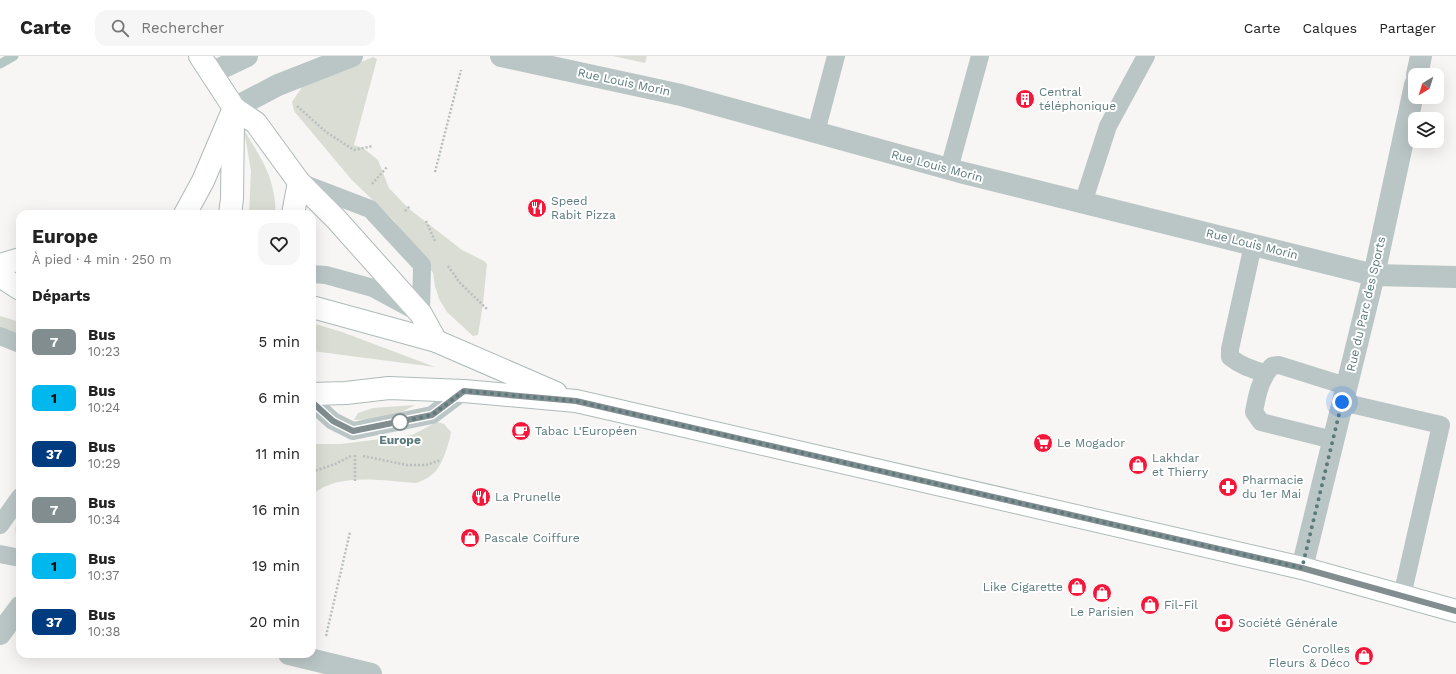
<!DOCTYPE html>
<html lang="fr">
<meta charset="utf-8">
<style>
:root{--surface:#fff;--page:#f6f6f6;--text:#222;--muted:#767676;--line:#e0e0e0}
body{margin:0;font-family:"Work Sans",sans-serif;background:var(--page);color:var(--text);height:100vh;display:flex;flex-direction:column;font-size:15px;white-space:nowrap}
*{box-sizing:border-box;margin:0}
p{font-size:13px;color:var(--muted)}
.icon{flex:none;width:22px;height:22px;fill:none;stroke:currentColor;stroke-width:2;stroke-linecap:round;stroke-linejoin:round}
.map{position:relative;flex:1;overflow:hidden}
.side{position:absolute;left:16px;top:154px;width:300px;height:448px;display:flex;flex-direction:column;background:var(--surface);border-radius:12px;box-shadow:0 4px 16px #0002}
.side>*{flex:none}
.badge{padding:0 8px;border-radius:6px;font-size:14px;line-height:26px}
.needle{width:26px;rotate:218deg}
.controls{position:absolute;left:1408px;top:12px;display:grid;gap:8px}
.controls a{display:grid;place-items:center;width:36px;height:36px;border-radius:8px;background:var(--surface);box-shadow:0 4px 16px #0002;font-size:20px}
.you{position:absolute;width:20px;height:20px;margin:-10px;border:3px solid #fff;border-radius:50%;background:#1a73e8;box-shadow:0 0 0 6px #1a73e833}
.map>.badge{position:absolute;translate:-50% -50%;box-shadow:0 0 0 2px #fff}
h2{padding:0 16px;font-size:15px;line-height:36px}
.round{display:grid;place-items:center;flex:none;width:42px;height:42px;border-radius:12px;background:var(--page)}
.head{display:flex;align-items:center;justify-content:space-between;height:68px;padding:0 16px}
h1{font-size:19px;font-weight:700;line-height:30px}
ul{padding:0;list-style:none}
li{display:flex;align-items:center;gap:12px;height:56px;padding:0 16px}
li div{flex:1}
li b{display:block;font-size:15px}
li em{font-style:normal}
li .badge{min-width:44px;font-weight:700;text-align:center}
header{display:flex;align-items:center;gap:24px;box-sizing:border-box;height:56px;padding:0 20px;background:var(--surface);border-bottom:1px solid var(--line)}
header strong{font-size:19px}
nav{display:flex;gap:22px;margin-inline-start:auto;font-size:14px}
.search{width:280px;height:36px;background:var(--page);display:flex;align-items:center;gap:10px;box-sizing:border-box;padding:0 14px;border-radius:12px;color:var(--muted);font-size:15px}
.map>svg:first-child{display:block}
</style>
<header>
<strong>Carte</strong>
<div class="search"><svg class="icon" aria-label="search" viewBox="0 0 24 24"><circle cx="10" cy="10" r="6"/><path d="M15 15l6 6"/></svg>Rechercher</div>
<nav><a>Carte</a><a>Calques</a><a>Partager</a></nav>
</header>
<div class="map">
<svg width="1456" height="618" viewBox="0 0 1456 618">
<rect width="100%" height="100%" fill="#f8f6f4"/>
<!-- green -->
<g fill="#daddd3">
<path d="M613,0H647L645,7Z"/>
<path d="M373,1L377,3L354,89L363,92L378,104L389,132L408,152L462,194L484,205L487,208L483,248L478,279L473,280L447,256L439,243L435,230L433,217L394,165L351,123L294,55L292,46L302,31Z"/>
<path d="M244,74C257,96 270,113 274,139C275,146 276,151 275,158H249L251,115Z"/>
<path d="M0,260L20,266V280L0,273Z"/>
<path d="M312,267L342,276L435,311L312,295Z"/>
<path d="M415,349C395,361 377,364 354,364L358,357L373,352Z"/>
<path d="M437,366L444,368L451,376C449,388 443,407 435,416C430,421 422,425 416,427C383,425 338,416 312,439V388H341L412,379Z"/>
<path d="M20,457V485C12,476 16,467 20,457Z"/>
</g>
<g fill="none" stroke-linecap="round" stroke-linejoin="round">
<!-- stream -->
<path stroke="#b3c8c5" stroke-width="9" d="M0,8L14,0"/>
<!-- primary casing -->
<g stroke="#aebaba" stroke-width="24">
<g id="primary">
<path d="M200,0L234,52L256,67L299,126L336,163L421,258L436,285"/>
<path d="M185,158L203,125L234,52"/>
<path d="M230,158L232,143L233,63"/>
<path d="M293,158L299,126"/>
<path d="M0,209L20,203"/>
<path d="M0,220L20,233"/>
<path d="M312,251L436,285L556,337"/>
<path d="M312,338L346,337L389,332L464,335L576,345L1302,512L1456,555"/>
</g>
</g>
<!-- path -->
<g stroke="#b8bfbf" stroke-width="2.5" stroke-dasharray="2 2" stroke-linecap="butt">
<path d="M297,50L326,76L354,94L373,90"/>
<path d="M435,116L461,14"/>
<path d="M372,128L387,111"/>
<path d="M405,155L410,150"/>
<path d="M426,165L435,185"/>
<path d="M448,210L460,227L488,254"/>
<path d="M355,399V426"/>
<path d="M363,400L407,409H426L441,404"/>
<path d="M312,416L335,408L351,400"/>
<path d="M326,580L350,476"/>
</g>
<!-- service -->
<g stroke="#bac5c6" stroke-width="18">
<path d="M816,76L836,0"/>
<path d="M949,113L980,0"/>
<path d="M302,127L370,153L422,209L421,258L373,232L326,219L312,218"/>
<path d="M1083,147L1108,70L1146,0"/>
<path d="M1253,189L1230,293V301C1241,310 1252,314 1266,317"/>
<path d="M0,280L20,288"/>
<path d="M312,346L333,365L353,375L432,359L464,335"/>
<path d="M1342,346L1441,369L1402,540"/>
<path d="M1333,384L1261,366L1254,356C1257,339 1260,323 1272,310L1279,309L1346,330"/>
<path d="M0,469L20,441"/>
<path d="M0,498L20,502"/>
</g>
<!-- minor -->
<g stroke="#bac5c6" stroke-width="22">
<path d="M501,0L681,39L960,116L1374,219L1456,221"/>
<path d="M211,17L247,0"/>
<path d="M1417,19L1421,0"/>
<path d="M234,52L278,29L352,0"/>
<path d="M1302,512L1374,219L1415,29"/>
<path d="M0,578L20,551"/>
<path d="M289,598L371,618"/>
</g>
<!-- primary -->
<use href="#primary" stroke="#fff" stroke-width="22"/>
</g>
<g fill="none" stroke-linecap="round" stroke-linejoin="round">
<!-- line casing -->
<g stroke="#fff" stroke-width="9">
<path id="line" d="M312,346L333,365L353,375L432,359L464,335L576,345L1302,512L1456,555"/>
</g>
<!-- line -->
<use href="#line" stroke="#818d8f" stroke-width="6"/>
<!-- walk -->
<path stroke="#5b7a7c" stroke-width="4" stroke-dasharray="0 7.2" d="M400,366L432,359L464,335L576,345L1302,512L1342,346"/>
</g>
<!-- icons -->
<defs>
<g id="building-disc" transform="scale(1)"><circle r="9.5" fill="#f4173a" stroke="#fff"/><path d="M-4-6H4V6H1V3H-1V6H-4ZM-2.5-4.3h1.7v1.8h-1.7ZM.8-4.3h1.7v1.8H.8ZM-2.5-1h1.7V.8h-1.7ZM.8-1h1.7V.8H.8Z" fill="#fff"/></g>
<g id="restaurant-disc" transform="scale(1)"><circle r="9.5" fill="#f4173a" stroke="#fff"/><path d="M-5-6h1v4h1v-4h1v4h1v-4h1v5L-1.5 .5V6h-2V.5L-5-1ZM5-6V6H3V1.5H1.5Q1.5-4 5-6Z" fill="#fff"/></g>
<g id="cafe-disc" transform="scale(1)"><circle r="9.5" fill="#f4173a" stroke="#fff"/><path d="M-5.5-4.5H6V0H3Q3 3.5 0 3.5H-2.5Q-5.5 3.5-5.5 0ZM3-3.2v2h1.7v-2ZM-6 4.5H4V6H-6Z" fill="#fff"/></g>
<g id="supermarket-disc" transform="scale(1)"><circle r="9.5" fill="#f4173a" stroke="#fff"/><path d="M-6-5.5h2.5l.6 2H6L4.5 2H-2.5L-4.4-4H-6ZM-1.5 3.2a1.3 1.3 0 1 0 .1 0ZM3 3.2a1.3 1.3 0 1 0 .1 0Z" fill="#fff"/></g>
<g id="shop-disc" transform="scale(1)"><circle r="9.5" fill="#f4173a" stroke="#fff"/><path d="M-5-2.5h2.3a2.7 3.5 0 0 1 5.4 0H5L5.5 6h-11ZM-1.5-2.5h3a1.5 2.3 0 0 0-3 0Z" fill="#fff"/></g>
<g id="pharmacy-disc" transform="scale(1)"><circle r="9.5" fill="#f4173a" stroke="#fff"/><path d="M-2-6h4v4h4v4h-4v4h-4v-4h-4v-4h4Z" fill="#fff"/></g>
<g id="bank-disc" transform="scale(1)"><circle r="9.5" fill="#f4173a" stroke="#fff"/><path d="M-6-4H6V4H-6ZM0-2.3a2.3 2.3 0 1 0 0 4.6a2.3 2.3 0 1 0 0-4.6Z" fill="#fff"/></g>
</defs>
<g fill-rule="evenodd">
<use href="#building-disc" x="1025" y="43"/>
<use href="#restaurant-disc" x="537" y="152"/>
<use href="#cafe-disc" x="521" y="375"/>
<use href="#supermarket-disc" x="1043" y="387"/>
<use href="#shop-disc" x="1138" y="409"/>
<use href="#pharmacy-disc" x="1228" y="431"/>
<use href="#restaurant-disc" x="481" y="441"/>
<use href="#shop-disc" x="470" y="482"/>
<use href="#shop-disc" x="1077" y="531"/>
<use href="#shop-disc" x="1102" y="537"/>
<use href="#shop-disc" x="1150" y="549"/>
<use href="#bank-disc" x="1224" y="567"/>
<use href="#shop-disc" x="1364" y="600"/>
</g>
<!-- markers -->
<circle fill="#fff" stroke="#818d8f" stroke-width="2" cx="400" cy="366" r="8"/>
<g text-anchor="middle" stroke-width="4" stroke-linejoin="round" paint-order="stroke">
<!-- street labels -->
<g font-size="12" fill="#5b7a7c" stroke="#fff">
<text transform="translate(624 26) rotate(12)" y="4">Rue Louis Morin</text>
<text transform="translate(937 110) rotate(15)" y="4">Rue Louis Morin</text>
<text transform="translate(1252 188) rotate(14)" y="4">Rue Louis Morin</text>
<text transform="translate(1366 248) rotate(-77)" y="4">Rue du Parc des Sports</text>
</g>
<!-- poi labels -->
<g font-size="12" fill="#5b7a7c" stroke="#fff" text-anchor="start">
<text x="1039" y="40">Central<tspan x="1039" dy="14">téléphonique</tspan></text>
<text x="551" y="149">Speed<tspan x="551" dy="14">Rabit Pizza</tspan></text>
<text x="535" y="379">Tabac L'Européen</text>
<text x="1057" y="391">Le Mogador</text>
<text x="1152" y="406">Lakhdar<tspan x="1152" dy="14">et Thierry</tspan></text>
<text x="1242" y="428">Pharmacie<tspan x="1242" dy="14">du 1er Mai</tspan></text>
<text x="495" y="445">La Prunelle</text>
<text x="484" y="486">Pascale Coiffure</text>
<text x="1063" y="535" text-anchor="end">Like Cigarette</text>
<text x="1164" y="553">Fil-Fil</text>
<text x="1102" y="560" text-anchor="middle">Le Parisien</text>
<text x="1238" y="571">Société Générale</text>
<text x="1350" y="597" text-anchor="end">Corolles<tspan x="1350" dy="14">Fleurs &amp; Déco</tspan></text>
</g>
<!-- stop labels -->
<g font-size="12" font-weight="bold" fill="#5b7a7c" stroke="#fff">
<text x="400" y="388">Europe</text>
</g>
</g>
</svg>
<div class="controls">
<a><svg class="needle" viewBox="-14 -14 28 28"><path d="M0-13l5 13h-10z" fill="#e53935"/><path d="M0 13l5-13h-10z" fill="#767676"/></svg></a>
<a><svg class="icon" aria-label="layers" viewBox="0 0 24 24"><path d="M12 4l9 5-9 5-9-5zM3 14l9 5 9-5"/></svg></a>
</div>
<div class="you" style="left:1342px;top:346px"></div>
<section class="side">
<div class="head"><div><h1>Europe</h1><p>À pied · 4 min · 250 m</p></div><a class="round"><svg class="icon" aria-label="heart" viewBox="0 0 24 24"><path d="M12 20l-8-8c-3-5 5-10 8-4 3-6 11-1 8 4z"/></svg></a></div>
<h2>Départs</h2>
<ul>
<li><span class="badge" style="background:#818d8f;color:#fff">7</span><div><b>Bus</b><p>10:23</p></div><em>5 min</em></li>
<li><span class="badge" style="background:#00b8ed;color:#111">1</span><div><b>Bus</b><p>10:24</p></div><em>6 min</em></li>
<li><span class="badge" style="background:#003b80;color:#fff">37</span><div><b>Bus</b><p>10:29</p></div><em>11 min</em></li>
<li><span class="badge" style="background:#818d8f;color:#fff">7</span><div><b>Bus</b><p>10:34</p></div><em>16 min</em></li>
<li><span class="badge" style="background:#00b8ed;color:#111">1</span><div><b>Bus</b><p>10:37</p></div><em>19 min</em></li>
<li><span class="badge" style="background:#003b80;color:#fff">37</span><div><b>Bus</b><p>10:38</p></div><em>20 min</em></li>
</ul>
</section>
</div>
